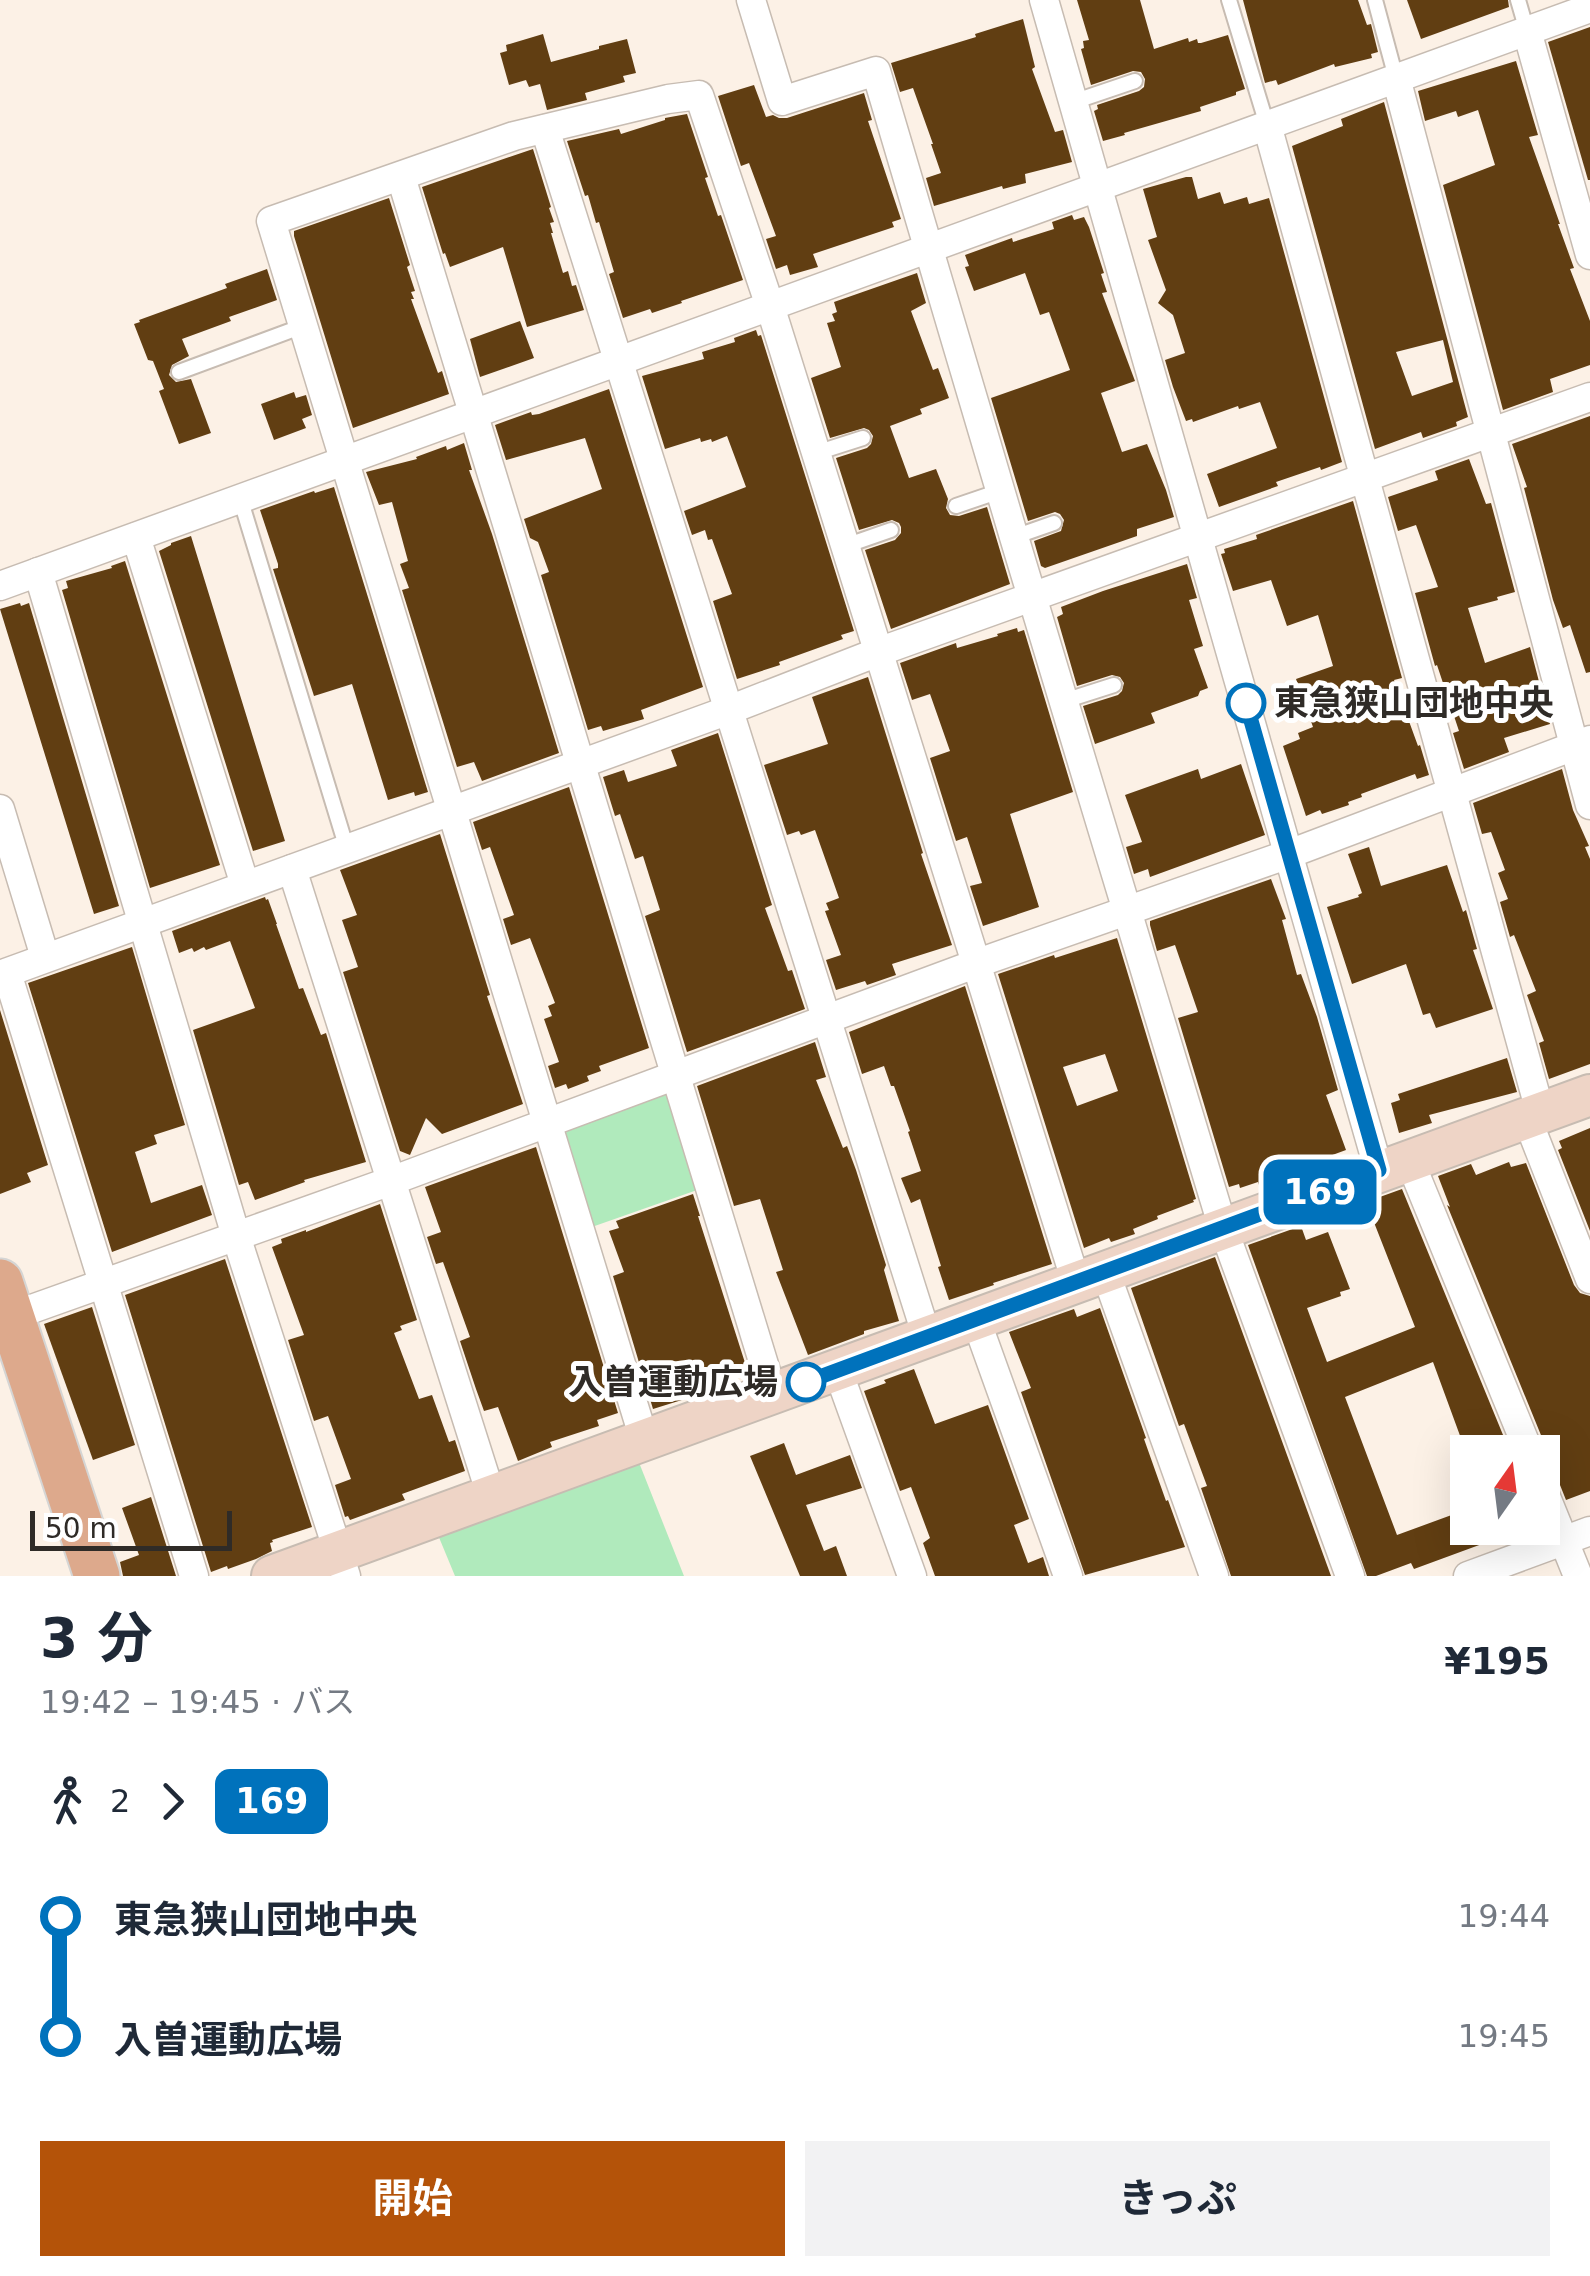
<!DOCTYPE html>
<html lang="ja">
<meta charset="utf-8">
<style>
:root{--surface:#fff;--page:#f2f2f3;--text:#1f2937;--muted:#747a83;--accent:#b45309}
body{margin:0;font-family:"DejaVu Sans","Noto Sans JP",sans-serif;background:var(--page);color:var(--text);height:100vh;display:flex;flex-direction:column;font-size:38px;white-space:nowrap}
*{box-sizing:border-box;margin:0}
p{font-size:32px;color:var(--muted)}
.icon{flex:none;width:55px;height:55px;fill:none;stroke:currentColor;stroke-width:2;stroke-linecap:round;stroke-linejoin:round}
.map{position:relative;height:1576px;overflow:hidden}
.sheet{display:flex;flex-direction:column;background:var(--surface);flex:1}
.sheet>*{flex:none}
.badge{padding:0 20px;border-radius:15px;font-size:35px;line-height:65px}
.needle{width:65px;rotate:14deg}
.buttons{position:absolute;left:1450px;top:1435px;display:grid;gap:20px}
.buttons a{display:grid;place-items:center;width:110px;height:110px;border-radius:0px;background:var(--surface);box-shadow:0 10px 40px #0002;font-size:50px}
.scale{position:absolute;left:30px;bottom:25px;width:202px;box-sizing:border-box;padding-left:10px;border:5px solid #2f2b27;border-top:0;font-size:28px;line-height:35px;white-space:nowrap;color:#2f2b27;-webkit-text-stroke:8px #fff;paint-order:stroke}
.map>.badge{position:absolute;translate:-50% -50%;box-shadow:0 0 0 5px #fff}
.legs{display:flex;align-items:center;gap:15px;height:110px;padding:0 40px;font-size:32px}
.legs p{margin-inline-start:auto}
.summary{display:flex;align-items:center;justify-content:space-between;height:170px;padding:0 40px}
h1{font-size:55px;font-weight:700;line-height:75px}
.cta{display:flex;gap:20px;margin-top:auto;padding:20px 40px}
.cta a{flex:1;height:115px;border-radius:0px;background:var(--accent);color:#fff;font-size:40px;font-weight:700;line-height:115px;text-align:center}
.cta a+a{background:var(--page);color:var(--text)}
ul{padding:0 40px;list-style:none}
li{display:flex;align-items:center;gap:35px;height:120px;font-size:38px}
li i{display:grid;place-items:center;width:15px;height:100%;margin:0 12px;background:currentColor}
li i::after{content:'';width:25px;height:25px;margin:-12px;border:8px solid;border-radius:50%;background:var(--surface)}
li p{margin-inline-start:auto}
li:first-child i{background:linear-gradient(#0000 50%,currentColor 0)}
li:last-child i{background:linear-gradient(currentColor 50%,#0000 0)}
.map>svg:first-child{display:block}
</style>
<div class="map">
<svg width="1590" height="1576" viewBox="0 0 1590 1576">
<rect width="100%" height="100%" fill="#fcf1e6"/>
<!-- green -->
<g fill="#b0eabc">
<path d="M667,1092L700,1189L589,1228L564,1136L569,1128Z"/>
<path d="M638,1460L684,1576H455L438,1535Z"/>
</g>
<!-- building -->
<g fill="#613e12" fill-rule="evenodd">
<path d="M1077,0H1140L1154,49L1188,38L1189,42L1197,39L1198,43H1201L1228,35L1245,89L1236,92V95L1200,107L1201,111L1124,133L1125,135L1103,141L1094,111L1098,109L1097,105L1139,91L1144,87L1145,79L1141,72L1133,71L1091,85L1081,49L1084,48L1083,41L1089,40Z"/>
<path d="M1243,0H1358L1367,25L1371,24L1378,52L1371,54L1372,58L1335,67L1334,64L1278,85L1276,80L1265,83Z"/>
<path d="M1407,0H1508L1509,7L1421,39Z"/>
<path d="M1023,19L1035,67L1032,69L1055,132L1063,130L1072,162L1025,174L1026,183L1003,189L1002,186L934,206L926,178L941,173L931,144H933L913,88L900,92L891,63L976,37L975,34Z"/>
<path d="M1590,27V180H1588L1548,42Z"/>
<path d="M543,34L551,62L599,49V46L627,39L636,73L623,76L625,82L585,93L587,100L547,110L540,84L529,87L526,80L509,85L500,53L507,51L506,45Z"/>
<path d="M1516,61L1538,135L1529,137L1560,224H1558L1574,268L1570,269L1590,321V365L1550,379L1553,392L1503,410L1443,185L1495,165L1478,110L1458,117L1456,111L1425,121L1418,91Z"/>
<path d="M754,85L766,117L773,115L779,118H787L864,93L872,120L868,121L901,219L892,222L894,227L813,254L818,267L790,275L787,265L776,269L766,239L776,236L749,163L741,166L718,96Z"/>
<path d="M1384,102L1468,417L1456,422L1457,426L1423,438L1421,432L1375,449L1292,146L1343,126L1341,119ZM1443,340L1453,382L1412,396L1396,352Z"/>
<path d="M687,114L708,177L705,178L718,216L721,215L743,280L681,301L682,303L652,313L650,309L623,318L609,274L614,272L599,222L596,223L588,195L585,196L567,141L619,129L621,134L665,120V118Z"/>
<path d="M533,149L551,207L549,208L554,222L550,223L553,233H551L563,273L568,271L572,286L576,285L584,310L527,327L503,247L450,267L445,253L443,254L422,187Z"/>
<path d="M1186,177H1192L1198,199L1220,192L1224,204L1247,197L1249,204L1269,198L1342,462L1321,470L1320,467L1276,482L1278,486L1219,507L1207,474L1277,448L1260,402L1239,409L1238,406L1193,422L1192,419L1186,421L1173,387L1165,360L1185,353L1173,315L1158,303L1166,290L1148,240L1157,237L1143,189Z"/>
<path d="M389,198L410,265L407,267L415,291L411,292L414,299H411L438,373L442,371L449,394L353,428L294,236V231Z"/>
<path d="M1072,215L1074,220L1084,217L1089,227L1104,273L1101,274L1107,292L1102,293L1135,381L1101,393L1122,452L1147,444L1166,490L1174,517L1137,529V536L1045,568L1041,566L1034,541L1061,531L1064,520L1060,514L1055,512L1028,521L991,398L1070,370L1049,312L1040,315L1025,273L974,291L965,267L969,266L965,255L1012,238L1013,242L1054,229L1052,222Z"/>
<path d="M267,269L277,300L229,317L231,321L182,339L189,356L172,365L169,375L176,382L191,379L211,433L179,444L159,391L164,389L153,361L148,360L134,324L140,322L139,320L227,288L225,284Z"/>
<path d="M917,273L926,303L911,311L933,370L938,368L949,398L920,409L922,414L890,426L909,478L936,469L948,499L946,508L950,515L959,516L987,507L1010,584L891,629L865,550L895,540L901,533V527L899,523L892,520L859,530L836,458L867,448L871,444L873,436L869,430L864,428L830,438L811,378L841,367L827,323L835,321L832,314L837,312L834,302Z"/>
<path d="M520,321L534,358L480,377L470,339Z"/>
<path d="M756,330L758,336L761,335L854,631L841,635L843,639L779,662L780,665L737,679L713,601L732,594L712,539L708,540L705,530L692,535L684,511L746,487L727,436L712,442L711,439L701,442L700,438L665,449L642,376L704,359L702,352L735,342L734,338Z"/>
<path d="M609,389L703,687L641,710L644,719L603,731L601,726L588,730L541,575L549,572L538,542L530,538L524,519L602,489L585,438L506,460L495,425L531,412L532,415L539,414Z"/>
<path d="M294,392L296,398L306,395L312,415L302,419L306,428L274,440L261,404Z"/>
<path d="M1590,416V672L1586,673L1570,625L1563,628L1553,600L1524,488L1527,487L1512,444Z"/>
<path d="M464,443L472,470H469L492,534L559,753L482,781L474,762L457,767L402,590L409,588L400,564L408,561L392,502L379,505L366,472L417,459L416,457L446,446L447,450Z"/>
<path d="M1469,459L1486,504L1491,503L1515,592L1497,597L1498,600L1468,608L1485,663L1530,647L1550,724L1504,738L1509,752L1464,769L1453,733L1459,731L1437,665L1435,666L1415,593L1438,587L1416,525L1398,531L1388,497L1438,480L1435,471Z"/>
<path d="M334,487L428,792L415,796L414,792L388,800L352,684L314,696L273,569L278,568V564L260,510L314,491L315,493Z"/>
<path d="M1353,501L1402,678L1394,680L1418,746L1420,745L1429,775L1417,779L1415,774L1361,794L1362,797L1348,802L1349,805L1322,814L1320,810L1306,816L1283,746L1300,739L1298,733L1313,727L1296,679L1333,666L1318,615L1287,626L1271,580L1233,591L1221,554L1225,553L1224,549L1257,539L1256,535Z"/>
<path d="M191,536L285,841L253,851L159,551L171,545V543Z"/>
<path d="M125,561L220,865L150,888L62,590L68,588L66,581L112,568L111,566Z"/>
<path d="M1187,564L1197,598L1189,600L1203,646L1194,649L1208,688L1200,691L1198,696L1151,713L1155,723L1095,744L1083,706L1118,695L1122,691L1124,683L1120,677L1112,675L1077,686L1057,617L1063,614L1061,607L1103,591Z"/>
<path d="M20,603L21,606L29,603L119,906L94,914L0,609Z"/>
<path d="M1017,628L1018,632L1024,630L1073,792L1010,814L1039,907L983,926L970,886L982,883L967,837L956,841L930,758L950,751L930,694L912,700L900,663L956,643L957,648L998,636L997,634Z"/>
<path d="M868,677L923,853L921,854L952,945L892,964L896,975L867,985L865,981L836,990L826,960L841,955L825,911L829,910L826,903L839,898L815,830L801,835L799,831L787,835L764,765L828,744L812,697Z"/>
<path d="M718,733L772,905L765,908L788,971L792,970L805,1009L687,1052L645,916L660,910L643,856L635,859L620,814L615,816L603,777L624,770L628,782L677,766L671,750Z"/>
<path d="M1241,764L1265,835L1150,877L1148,869L1134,874L1126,847L1142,842L1125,795L1198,769L1201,779Z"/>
<path d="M1562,769L1573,810L1589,846L1585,847L1590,859V1064L1549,1079L1539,1043L1544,1041L1527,995L1536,991L1514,935L1510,937L1500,902L1508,899L1498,873L1505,870L1491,832L1482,834L1473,803Z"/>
<path d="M569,787L649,1048L599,1066L601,1071L587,1076L589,1081L568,1089L566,1084L555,1088L548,1066L559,1062L544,1019L552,1016L548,1006L555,1003L530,938L511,945L503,919L514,915L490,847L482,850L473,822Z"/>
<path d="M440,834L490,995L487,996L523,1104L442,1134L426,1118L410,1155L400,1151L343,972L358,967L342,920L357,915L340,870Z"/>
<path d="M1369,847L1381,886L1447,865L1463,912L1466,910L1477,949L1473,950L1493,1009L1436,1028L1430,1013L1423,1015L1406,964L1352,984L1327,907L1359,897L1358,895L1362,893L1348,854Z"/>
<path d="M1271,879L1286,919L1282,920L1297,975L1301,974L1317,1017L1338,1090L1326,1095L1346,1150L1286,1172L1287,1175L1259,1185L1258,1182L1240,1188L1239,1184L1229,1187L1178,1018L1198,1012L1175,945L1157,951L1150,925V921Z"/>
<path d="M265,897L266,900L268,899L277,924H276L299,989L303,988L321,1035L326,1033L366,1162L304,1180L305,1182L255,1200L248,1182L239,1185L193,1030L255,1008L230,941L206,950L204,947L194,952L192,948L179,953L172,931Z"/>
<path d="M1117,938L1196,1199L1193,1200L1194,1202L1157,1216L1158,1219L1133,1229L1135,1234L1111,1242L1109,1238L1084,1248L998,974L1054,955L1055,958ZM1105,1054L1118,1091L1077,1106L1063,1067Z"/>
<path d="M132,947L185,1125L154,1135L157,1144L135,1152L151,1203L202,1185L212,1215L112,1252L28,983Z"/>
<path d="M965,986L1052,1264L993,1283L994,1285L949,1300L938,1267L941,1266L920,1199L911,1203L901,1178L921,1171L908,1132L910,1131L894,1086H891L884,1066L862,1074L849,1032Z"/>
<path d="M0,1010L48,1165L27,1173L31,1182L0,1194Z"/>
<path d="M815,1042L826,1077L816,1080L843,1148L847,1146L856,1170L886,1265L884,1270L899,1321L864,1331V1334L808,1355L776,1272L783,1270L760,1199L734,1206L697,1086Z"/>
<path d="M1507,1058L1517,1092L1429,1115L1432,1123L1399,1133L1391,1103L1400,1100L1398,1094Z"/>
<path d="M1590,1128V1231L1558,1150L1562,1148L1559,1141Z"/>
<path d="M536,1147L618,1413L597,1420L599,1426L550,1442L552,1447L518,1461L498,1407L484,1411L476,1389L460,1341L470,1337L443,1262L436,1264L427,1237L441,1232L425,1187Z"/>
<path d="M1509,1162L1511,1167L1526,1163L1574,1285L1580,1293L1590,1296V1491L1566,1500L1558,1480L1550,1472L1545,1458V1445L1447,1205L1450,1207L1438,1176L1471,1164L1476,1175Z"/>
<path d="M1402,1189L1510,1452H1466L1433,1362L1345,1397L1397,1535L1468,1509V1528H1520V1530L1414,1569L1411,1563L1376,1576H1367L1248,1245L1301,1226L1306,1240L1328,1232L1350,1289L1340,1292L1341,1296L1307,1308L1327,1362L1415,1327L1366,1202Z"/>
<path d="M693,1194L700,1216H698L747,1369L699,1387L701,1394L653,1409L613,1276L624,1272L609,1231L619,1228L616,1221Z"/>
<path d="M380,1204L417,1320L400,1326L402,1330L394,1333L419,1399L432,1395L449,1442L455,1440L465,1471L402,1494L405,1500L350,1520L348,1516L345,1517L335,1485L351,1479L328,1416L314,1421L288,1340L304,1335L272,1247L282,1243L281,1239L306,1230V1232Z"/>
<path d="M1215,1257L1331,1576H1231L1201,1488L1207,1486L1184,1424L1179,1426L1131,1288Z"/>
<path d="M225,1259L312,1527L272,1540L273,1542L270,1543L272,1551L256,1559L228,1569L227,1566L211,1572L125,1295Z"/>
<path d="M92,1307L135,1445L93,1460L44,1324Z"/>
<path d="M1100,1308L1146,1438L1144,1439L1166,1501L1168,1500L1185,1547L1085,1575L1021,1392L1031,1388L1009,1332L1074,1309L1077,1317Z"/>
<path d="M914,1369L935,1424L988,1405L1029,1519L1014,1525L1028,1563L1043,1557L1049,1576H935L923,1543L930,1538L911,1487L900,1491L864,1391L886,1383L884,1380Z"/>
<path d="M784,1443L796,1475L850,1455L862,1488L806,1505L824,1551L836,1546L847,1576H800L750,1456Z"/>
<path d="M151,1497L176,1576H123L120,1562L139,1555L122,1508Z"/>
</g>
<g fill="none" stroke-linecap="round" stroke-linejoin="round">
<!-- lane casing -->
<g stroke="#c7bcb2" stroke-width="18">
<g id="lane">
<path d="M1229,0L1267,125"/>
<path d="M1375,0L1396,78"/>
<path d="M1518,0L1527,31"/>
<path d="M1073,102L1135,81"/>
<path d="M179,372L303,326"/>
<path d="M816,453L863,438"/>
<path d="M240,498L347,849"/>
<path d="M956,506L1000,491"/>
<path d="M1014,537L1054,523"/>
<path d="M845,546L891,530"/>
<path d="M1064,701L1114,685"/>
</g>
</g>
<!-- street casing -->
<g stroke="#c7bcb2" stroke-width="31">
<g id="street">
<path d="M751,0L782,101L876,71L1014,537L1223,1228L1350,1576"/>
<path d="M1044,0L1379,1171"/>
<path d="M1527,31L1590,255"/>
<path d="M1396,78L1590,805"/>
<path d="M1267,125L1540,1111"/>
<path d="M545,129L927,1337"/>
<path d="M401,177L773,1394"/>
<path d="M136,537L245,885"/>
<path d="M38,572L236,1236L346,1576"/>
<path d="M0,586L1590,8"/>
<path d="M0,809L45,957"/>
<path d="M292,869L491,1495"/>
<path d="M7,973L194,1576"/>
<path d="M0,975L729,710L878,652L1590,397"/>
<path d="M1526,1116L1590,1279"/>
<path d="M1409,1159L1529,1452"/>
<path d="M1105,1271L1214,1576"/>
<path d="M12,1316L391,1181L975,964L1289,854L1590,740"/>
<path d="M976,1320L1068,1576"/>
<path d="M838,1371L912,1576"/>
<path d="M644,1439L271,221L514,136L668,99L699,95L770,306L1076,1282"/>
<path d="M1542,1487L1578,1576"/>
<path d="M1468,1576L1590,1531"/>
</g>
</g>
<!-- secondary casing -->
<g stroke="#c7bcb2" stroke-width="44">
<path id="secondary" d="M272,1576L1590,1095"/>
</g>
<!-- primary casing -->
<g stroke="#d5d5d4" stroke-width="49">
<path id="primary" d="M0,1282L97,1576"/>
</g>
<!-- lane -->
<use href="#lane" stroke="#fff" stroke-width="14"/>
<!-- street -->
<use href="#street" stroke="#fff" stroke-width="28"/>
<!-- secondary -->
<use href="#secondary" stroke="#eed4c6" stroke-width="40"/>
<!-- primary -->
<use href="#primary" stroke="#dda98c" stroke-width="45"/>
</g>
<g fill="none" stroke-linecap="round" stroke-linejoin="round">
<!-- line-1 casing -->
<g stroke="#fff" stroke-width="22">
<path id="line-1" d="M806,1382L1379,1170L1246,703"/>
</g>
<!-- line-1 -->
<use href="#line-1" stroke="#0072bc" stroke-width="15"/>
</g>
<!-- markers -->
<g fill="#fff" stroke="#0072bc" stroke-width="5">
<circle cx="1246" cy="703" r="18"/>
<circle cx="806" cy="1382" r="18"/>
</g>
<g text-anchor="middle" stroke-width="10" stroke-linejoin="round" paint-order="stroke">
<!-- stop labels -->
<g font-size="35" font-weight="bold" fill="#2f2b27" stroke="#fff" text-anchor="start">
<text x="1274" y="715">東急狭山団地中央</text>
<text x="778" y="1394" text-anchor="end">入曽運動広場</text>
</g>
</g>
</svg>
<div class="buttons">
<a><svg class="needle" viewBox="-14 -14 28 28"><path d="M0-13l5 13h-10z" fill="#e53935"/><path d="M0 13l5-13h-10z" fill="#747a83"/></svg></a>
</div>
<div class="scale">50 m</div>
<b class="badge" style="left:1320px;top:1192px;background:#0072bc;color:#fff">169</b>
</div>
<section class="sheet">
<div class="summary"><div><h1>3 分</h1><p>19:42 – 19:45 · バス</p></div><b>¥195</b></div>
<div class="legs"><svg class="icon" aria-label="walk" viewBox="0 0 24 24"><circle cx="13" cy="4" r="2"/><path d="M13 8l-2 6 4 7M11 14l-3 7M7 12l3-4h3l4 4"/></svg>2<svg class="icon" aria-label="forward" viewBox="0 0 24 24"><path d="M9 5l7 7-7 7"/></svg><b class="badge" style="background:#0072bc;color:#fff">169</b></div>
<ul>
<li><i style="color:#0072bc"></i><b>東急狭山団地中央</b><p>19:44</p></li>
<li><i style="color:#0072bc"></i><b>入曽運動広場</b><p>19:45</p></li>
</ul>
<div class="cta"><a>開始</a><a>きっぷ</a></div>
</section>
